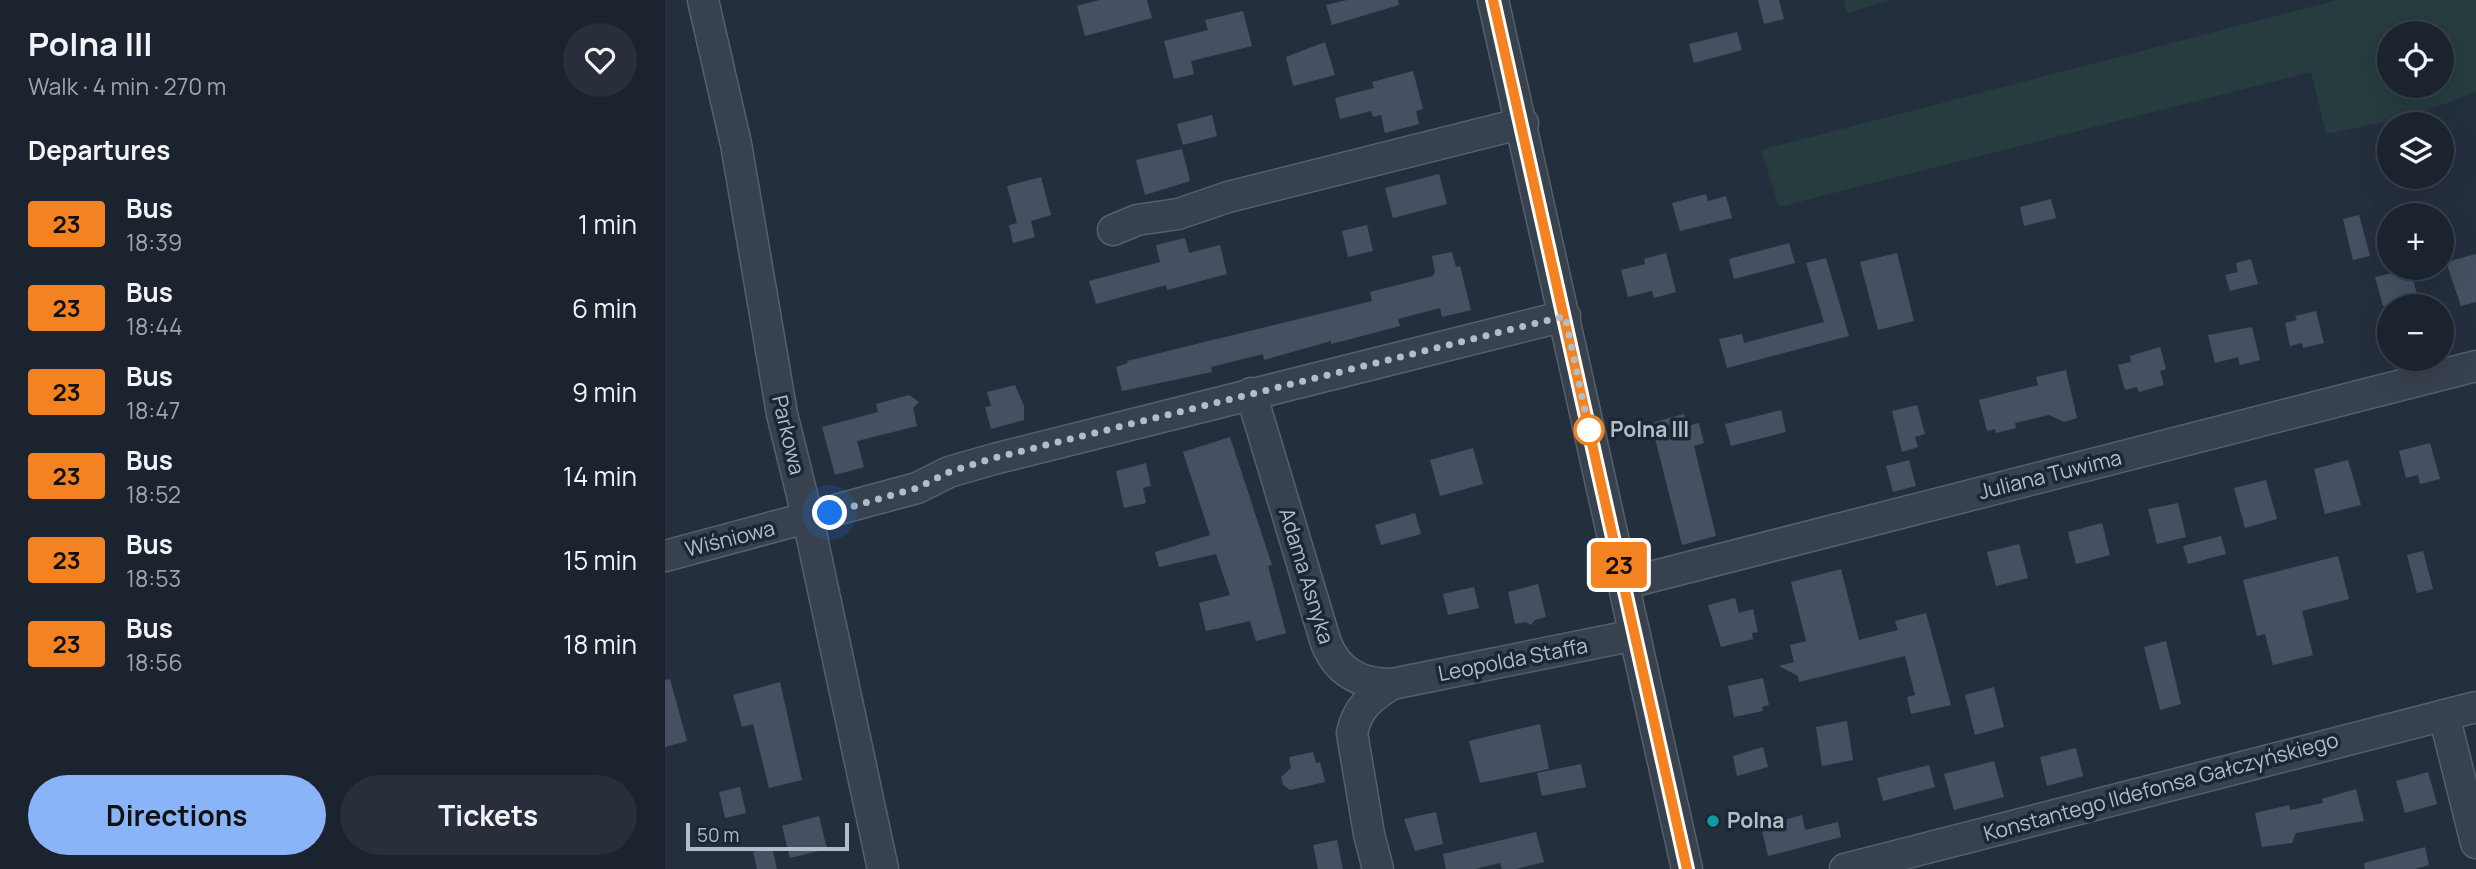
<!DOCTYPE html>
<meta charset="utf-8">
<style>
:root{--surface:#1b232e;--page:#282f3a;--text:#f1f3f6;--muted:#a0a4aa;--line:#39404a;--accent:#8ab4f8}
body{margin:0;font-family:Manrope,sans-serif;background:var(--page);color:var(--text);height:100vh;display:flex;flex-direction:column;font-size:26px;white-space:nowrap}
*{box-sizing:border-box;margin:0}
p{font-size:23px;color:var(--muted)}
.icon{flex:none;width:38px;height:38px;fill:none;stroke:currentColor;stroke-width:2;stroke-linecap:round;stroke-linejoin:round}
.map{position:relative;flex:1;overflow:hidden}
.side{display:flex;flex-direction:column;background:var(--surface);width:665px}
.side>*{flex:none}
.badge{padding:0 14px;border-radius:5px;font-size:24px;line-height:46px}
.buttons{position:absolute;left:1712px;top:21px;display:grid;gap:14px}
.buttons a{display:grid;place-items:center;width:77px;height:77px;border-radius:50%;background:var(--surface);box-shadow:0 7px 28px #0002,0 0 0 2px var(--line);font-size:35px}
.scale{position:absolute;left:21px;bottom:18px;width:163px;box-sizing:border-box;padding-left:7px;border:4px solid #b4bcc9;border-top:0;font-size:19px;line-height:24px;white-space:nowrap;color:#b4bcc9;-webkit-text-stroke:5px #1d2633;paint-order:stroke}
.you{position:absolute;width:35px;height:35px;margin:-18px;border:5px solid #fff;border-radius:50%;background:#1a73e8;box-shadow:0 0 0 10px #1a73e833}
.map>.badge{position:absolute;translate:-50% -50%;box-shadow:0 0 0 4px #fff}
h2{padding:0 28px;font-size:26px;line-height:63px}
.round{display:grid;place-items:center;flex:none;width:74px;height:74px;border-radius:37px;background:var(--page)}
.overview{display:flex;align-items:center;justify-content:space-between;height:119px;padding:0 28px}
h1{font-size:33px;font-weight:700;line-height:52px}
.button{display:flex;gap:14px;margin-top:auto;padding:14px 28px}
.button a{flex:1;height:80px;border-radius:42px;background:var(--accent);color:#111;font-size:28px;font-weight:700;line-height:80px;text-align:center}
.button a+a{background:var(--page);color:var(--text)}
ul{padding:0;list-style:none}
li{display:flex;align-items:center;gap:21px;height:84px;padding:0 28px}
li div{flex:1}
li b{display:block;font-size:26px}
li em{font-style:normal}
li .badge{min-width:77px;font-weight:700;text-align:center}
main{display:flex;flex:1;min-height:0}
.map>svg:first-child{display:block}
</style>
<main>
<section class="side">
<div class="overview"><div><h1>Polna III</h1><p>Walk · 4 min · 270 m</p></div><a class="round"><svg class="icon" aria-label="heart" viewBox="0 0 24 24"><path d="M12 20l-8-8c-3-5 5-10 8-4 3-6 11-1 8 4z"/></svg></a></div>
<h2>Departures</h2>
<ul>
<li><span class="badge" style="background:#f58220;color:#111">23</span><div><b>Bus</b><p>18:39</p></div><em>1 min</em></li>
<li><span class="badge" style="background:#f58220;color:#111">23</span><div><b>Bus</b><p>18:44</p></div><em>6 min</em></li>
<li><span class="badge" style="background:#f58220;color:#111">23</span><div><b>Bus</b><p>18:47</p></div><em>9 min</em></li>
<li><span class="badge" style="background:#f58220;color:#111">23</span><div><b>Bus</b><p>18:52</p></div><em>14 min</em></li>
<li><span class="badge" style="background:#f58220;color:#111">23</span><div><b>Bus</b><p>18:53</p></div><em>15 min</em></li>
<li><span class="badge" style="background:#f58220;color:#111">23</span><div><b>Bus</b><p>18:56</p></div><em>18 min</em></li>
</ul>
<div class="button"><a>Directions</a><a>Tickets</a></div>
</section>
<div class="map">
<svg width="1811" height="869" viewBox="0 0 1811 869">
<rect width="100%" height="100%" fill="#242f3e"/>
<!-- green -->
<g fill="#263c3f" fill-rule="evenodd">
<path d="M1179,0H1227L1182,13Z"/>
<path d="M1672,0H1811V92L1747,116L1661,134L1646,72L1114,207L1096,150ZM1724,33H1776V86H1724Z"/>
</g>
<!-- building -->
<g fill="#455162">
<path d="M434,0H482L487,18L420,36L412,6Z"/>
<path d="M682,0H733L734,5L667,25L661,5Z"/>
<path d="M1093,0H1114L1119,19L1099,24Z"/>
<path d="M578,11L587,46L526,61L529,74L509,79L499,41L543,30L540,20Z"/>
<path d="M1072,32L1077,50L1029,63L1024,44Z"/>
<path d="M660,42L670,75L628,86L621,57Z"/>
<path d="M748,71L758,109L751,111L754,124L720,133L716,115L708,117L706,111L675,119L670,98L709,88L707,82Z"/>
<path d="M547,115L552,136L518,145L512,124Z"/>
<path d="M517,149L525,181L480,195L471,160Z"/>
<path d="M774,174L782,204L728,218L720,188Z"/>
<path d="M376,177L386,215L366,221L370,237L348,243L344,225L352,223L342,186Z"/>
<path d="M1041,194L1043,201L1061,196L1067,218L1015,231L1007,203Z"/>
<path d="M1386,199L1391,218L1359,226L1355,207Z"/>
<path d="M1694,215L1705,256L1688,260L1678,219Z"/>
<path d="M702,225L708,251L683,257L677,231Z"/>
<path d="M520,238L524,253L555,245L562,274L502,290L501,285L431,304L424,281L495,262L491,245Z"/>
<path d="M1124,243L1130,263L1069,279L1064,259Z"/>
<path d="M787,252L791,267L795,266L806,310L777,317L775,308L733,319L735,326L686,339L666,344V341L599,360L598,354L546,367L547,372L457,391L451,367L463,363L462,361L707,301L705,292L768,276L770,272L767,256Z"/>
<path d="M1001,253L1011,292L989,298L987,291L963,297L956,270L980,264L979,259Z"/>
<path d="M1232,253L1249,321L1213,330L1195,262Z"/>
<path d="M1811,254V302L1796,306L1781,262Z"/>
<path d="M1161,258L1184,336L1062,368L1054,339L1077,334L1079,343L1159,322L1141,263Z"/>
<path d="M1586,259L1593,284L1565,291L1560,275L1573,272L1571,263Z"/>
<path d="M1740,270L1743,280L1748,279L1755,306H1718L1710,277Z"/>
<path d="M1651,311L1659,343L1638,348L1637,343L1625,346L1620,323L1632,320L1630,316Z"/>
<path d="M1587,327L1595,360L1575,365L1573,357L1550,363L1543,335Z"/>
<path d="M1495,347L1501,369L1495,371L1499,385L1474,392L1472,387L1460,390L1453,365L1466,362L1465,356Z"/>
<path d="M1401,370L1412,418L1399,422L1384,415L1350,423L1351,428L1331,433L1330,429L1322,431L1314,400L1373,385L1371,377Z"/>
<path d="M350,385L359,406V420L326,429L320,407L326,406L322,392Z"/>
<path d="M244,395L254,402L248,408L252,426L192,441L199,467L170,475L157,427L213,412L211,404Z"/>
<path d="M1252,405L1260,434L1250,437L1253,447L1237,452L1227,411Z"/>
<path d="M1116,410L1121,432L1066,446L1060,424Z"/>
<path d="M1019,414L1022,426L1034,423L1039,443L1029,446L1051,536L1017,545L986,423Z"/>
<path d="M565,437L607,565L603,566L621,633L591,641L585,621L541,631L534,603L565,595L551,554L494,567L490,552L545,535L518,452Z"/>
<path d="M1765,443L1775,479L1755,484L1753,475L1741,478L1734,451Z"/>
<path d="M808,448L818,484L775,496L765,460Z"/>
<path d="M1244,460L1251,486L1228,492L1221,466Z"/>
<path d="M1683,460L1696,505L1660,514L1649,469Z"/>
<path d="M481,463L486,486L478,488L481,503L459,508L451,471Z"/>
<path d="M1601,480L1612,519L1580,528L1569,488Z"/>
<path d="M1513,503L1521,537L1492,544L1483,509Z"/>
<path d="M750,513L756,534L716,545L710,525Z"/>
<path d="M1437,523L1445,555L1411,564L1403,532Z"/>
<path d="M1556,536L1561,554L1523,564L1518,546Z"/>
<path d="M1354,544L1363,578L1331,586L1322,552Z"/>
<path d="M1758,551L1768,589L1752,593L1742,555Z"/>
<path d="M1673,556L1684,599L1637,611L1648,655L1608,665L1600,634L1592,636L1578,580Z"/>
<path d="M1176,569L1194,640L1233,630L1230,621L1261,613L1286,705L1246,714L1242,697L1250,695L1240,656L1134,682L1133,676L1114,666L1129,662L1125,645L1141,641L1126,582Z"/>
<path d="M873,584L881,617L870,620L866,625L861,622L850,624L843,592Z"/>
<path d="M809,587L814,608L783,615L778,594Z"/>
<path d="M1070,598L1074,613L1088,609L1093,632L1087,633L1088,639L1056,647L1043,605Z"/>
<path d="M1501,641L1516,704L1495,710L1479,647Z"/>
<path d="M1098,678L1104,705L1097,707L1098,711L1069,717L1063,686Z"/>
<path d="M5,679L22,741L0,747V680Z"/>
<path d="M115,682L137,780L104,788L88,724L77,727L68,695Z"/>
<path d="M1329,687L1339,727L1310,735L1300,695Z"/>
<path d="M1182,721L1188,760L1157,766L1151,727Z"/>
<path d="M875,724L884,769L815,783L804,741Z"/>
<path d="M1098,747L1103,767L1072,776L1068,756Z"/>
<path d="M1411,748L1418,776L1382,786L1375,757Z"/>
<path d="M648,752L651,763L655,762L660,782L625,790L618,785L616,777L626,768L624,757Z"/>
<path d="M1329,761L1339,797L1289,810L1279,774Z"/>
<path d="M916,764L921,787L877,796L872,773Z"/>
<path d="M1264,765L1270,787L1218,801L1212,778Z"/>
<path d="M1763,772L1772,804L1740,813L1731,781Z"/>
<path d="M75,787L81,813L60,818L54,792Z"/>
<path d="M1691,789L1699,821L1631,833L1627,843L1597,847L1590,813L1624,805L1625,810L1658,803L1657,799Z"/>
<path d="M771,812L778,844L750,851L739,819Z"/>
<path d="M1137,815L1140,830L1173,822L1176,837L1103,856L1096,826Z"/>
<path d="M154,816L162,849L125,858L117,826Z"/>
<path d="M871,832L879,862L851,869H837L835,863L810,869H781L778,854Z"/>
<path d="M672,840L678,869H653L648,845Z"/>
<path d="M107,847L112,869H92L88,852Z"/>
<path d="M1760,847L1764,865L1750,869H1700L1699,863Z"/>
</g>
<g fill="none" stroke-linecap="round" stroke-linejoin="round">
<!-- minor casing -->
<g stroke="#565f6c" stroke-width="33">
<g id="minor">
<path d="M38,0L71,144L117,414L143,519L218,869"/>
<path d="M828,0L1022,869"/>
<path d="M448,230L472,220L513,214L563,197L858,123"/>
<path d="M586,393L661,643C673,673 696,684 727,684L970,635"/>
<path d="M0,556L252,488L284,472L329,459L900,316"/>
<path d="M958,584L1811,366"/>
<path d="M1779,715L1811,843"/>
<path d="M713,869L704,834L687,733C692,708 706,697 727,684"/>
<path d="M1180,869L1811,707"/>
</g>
</g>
<!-- minor -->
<use href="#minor" stroke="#38414e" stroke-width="30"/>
</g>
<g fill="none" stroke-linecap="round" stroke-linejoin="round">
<!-- line casing -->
<g stroke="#fff" stroke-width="16">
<path id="line" d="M828,0L1022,869"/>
</g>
<!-- line -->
<use href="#line" stroke="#f58220" stroke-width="10"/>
<!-- walk -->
<path stroke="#b4bcc9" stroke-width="7" stroke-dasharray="0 12.6" d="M165,513L252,488L284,472L329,458L900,316L924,430"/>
</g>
<!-- markers -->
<circle fill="#fff" stroke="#f58220" stroke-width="3.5" cx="924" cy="430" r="14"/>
<circle fill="#0f9aa8" stroke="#1d2633" stroke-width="2.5" cx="1048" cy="821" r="7"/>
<g text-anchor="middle" stroke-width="7" stroke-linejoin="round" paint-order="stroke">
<!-- stop labels -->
<g font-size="21" font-weight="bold" fill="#b4bcc9" stroke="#1d2633" text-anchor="start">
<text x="945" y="437">Polna III</text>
</g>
<!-- street labels -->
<g font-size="21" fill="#b4bcc9" stroke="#1d2633">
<text transform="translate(123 435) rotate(77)" y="7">Parkowa</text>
<text transform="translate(1385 475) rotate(-14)" y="7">Juliana Tuwima</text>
<text transform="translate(65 539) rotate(-14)" y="7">Wiśniowa</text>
<text transform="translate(641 576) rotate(73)" y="7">Adama Asnyka</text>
<text transform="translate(848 660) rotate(-11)" y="7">Leopolda Staffa</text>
<text transform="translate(1496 787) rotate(-15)" y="7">Konstantego Ildefonsa Gałczyńskiego</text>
</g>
<!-- poi labels -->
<g font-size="21" font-weight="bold" fill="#b4bcc9" stroke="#1d2633" text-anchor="start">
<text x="1062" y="828">Polna</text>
</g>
</g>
</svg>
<div class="buttons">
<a><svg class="icon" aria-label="locate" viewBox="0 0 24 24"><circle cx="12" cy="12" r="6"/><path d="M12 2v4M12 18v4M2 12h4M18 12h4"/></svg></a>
<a><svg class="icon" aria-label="layers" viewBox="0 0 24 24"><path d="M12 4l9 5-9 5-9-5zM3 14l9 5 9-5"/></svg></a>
<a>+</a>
<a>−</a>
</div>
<div class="scale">50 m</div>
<div class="you" style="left:165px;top:513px"></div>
<b class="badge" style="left:954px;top:565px;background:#f58220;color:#111">23</b>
</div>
</main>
